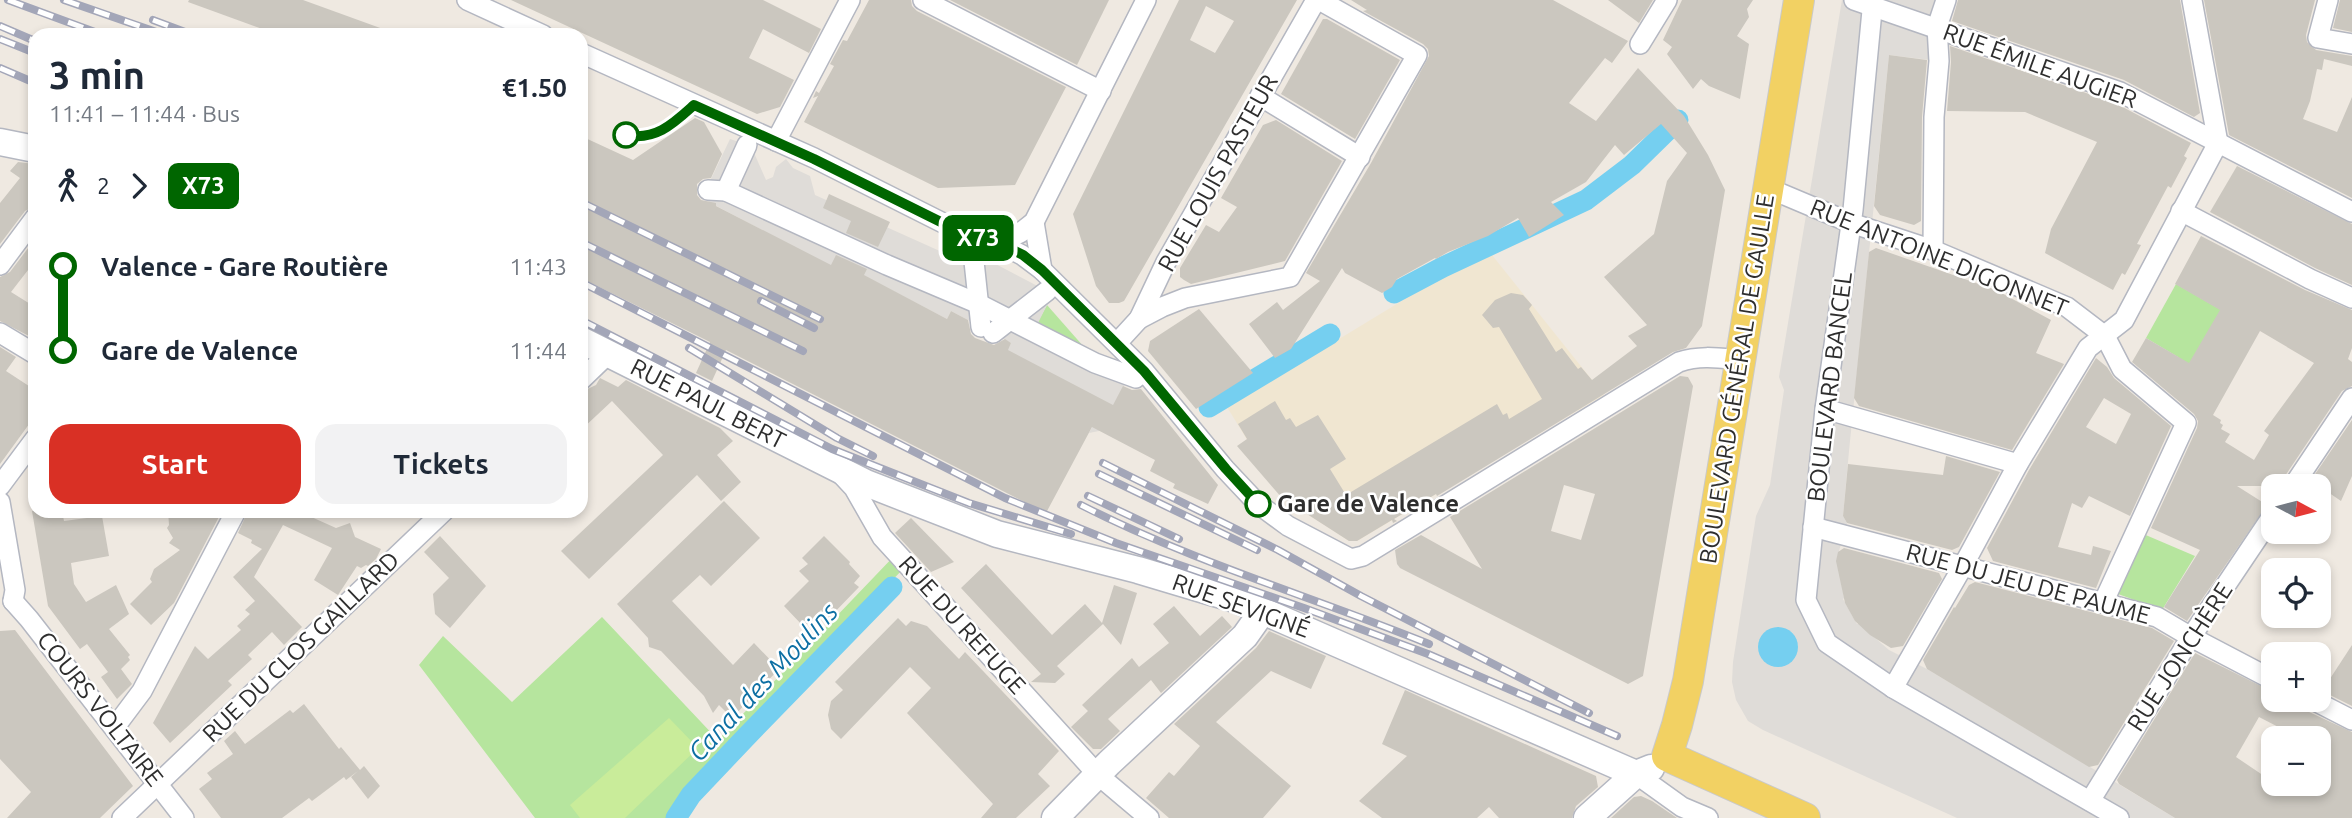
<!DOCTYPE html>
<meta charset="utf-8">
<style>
:root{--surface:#fff;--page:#f2f2f3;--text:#1f2937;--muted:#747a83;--accent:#d93025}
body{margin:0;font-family:Ubuntu,sans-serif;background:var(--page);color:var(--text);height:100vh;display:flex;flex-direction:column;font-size:26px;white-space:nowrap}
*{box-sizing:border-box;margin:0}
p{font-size:23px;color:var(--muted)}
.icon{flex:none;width:38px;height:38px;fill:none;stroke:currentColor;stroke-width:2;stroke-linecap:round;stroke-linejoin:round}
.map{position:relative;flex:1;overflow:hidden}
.side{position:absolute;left:28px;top:28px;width:560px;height:490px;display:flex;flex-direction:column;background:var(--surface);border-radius:21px;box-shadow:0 4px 10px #0003}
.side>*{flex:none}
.badge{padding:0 14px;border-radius:10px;font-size:24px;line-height:46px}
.needle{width:46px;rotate:97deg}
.buttons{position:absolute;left:2261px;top:474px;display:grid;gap:14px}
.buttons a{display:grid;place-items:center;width:70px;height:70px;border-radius:14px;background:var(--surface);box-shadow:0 4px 10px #0003;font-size:35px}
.map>.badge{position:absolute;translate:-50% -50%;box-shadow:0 0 0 4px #fff}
.legs{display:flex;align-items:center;gap:10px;height:77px;padding:0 21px;font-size:23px}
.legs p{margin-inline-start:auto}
.overview{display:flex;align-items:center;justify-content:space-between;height:119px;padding:0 21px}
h1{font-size:38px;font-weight:600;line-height:52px}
.button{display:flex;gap:14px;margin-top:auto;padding:14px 21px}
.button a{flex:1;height:80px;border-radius:21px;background:var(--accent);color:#fff;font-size:28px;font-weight:600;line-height:80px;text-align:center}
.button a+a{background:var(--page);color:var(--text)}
ul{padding:0 21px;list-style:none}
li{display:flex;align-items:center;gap:24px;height:84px;font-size:26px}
li i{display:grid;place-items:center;width:10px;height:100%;margin:0 9px;background:currentColor}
li i::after{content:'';width:18px;height:18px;margin:-9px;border:5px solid;border-radius:50%;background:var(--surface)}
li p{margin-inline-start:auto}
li:first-child i{background:linear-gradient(#0000 50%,currentColor 0)}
li:last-child i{background:linear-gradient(currentColor 50%,#0000 0)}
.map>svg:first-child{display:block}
</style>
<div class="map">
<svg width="2352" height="818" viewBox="0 0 2352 818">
<rect width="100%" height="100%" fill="#efe9e1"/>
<!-- education -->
<path fill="#f0e6d1" d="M1492,255L1604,395L1357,541H1349L1283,498L1227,407L1451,271Z"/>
<!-- green -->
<g fill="#b6e59e">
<path d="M2176,284L2230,315L2193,380L2178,357L2146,338Z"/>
<path d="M1047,305L1091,355L1037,323Z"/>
<path d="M2141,533L2195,556L2162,610L2118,594Z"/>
<path d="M897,553L907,565L723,754L671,818H535L419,665L443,636L512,702L602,617L718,740Z"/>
</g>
<!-- pitch -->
<path fill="#c9ec9a" d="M669,718L698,748L625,818H580L570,805Z"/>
<!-- plaza -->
<g fill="#dfdcd8" fill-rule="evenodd">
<path d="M1842,0H1955L1949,18L1947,62L1889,55L1849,451L1843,516L1847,523L1837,558L1844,598L1843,599L1857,624H1859L1889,650L1927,669L2175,818H1957L1763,730L1748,721L1736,700L1732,682L1733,662L1756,516L1770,485L1784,390L1779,377ZM1792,632L1798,645L1795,658L1790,662L1773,666L1767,663L1763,659L1758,647L1762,635Z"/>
<path d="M730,139L751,146L766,180L773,177L776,167L786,159L793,168L810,176L815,195L942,252L963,247L1047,291L1054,298L1047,305L1038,323L1091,355L1110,360L1115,358L1131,373L1099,431L1089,433L1101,411L1007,350L1011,343L951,311L947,319L857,272L840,271L705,200L711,179Z"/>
</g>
<!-- water -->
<circle fill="#75cff0" cx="1778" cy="647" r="20"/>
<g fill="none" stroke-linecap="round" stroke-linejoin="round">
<!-- canal -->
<g stroke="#75cff0" stroke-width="21">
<path d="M1394,293L1443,267L1586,200L1632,165L1678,120"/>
<path d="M1209,407L1330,334"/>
<path d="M676,818L691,795L746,737L892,587"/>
</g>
</g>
<!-- building -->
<g fill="#cbc7bf" fill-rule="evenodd">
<path d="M189,0H303L394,33L279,35L188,2Z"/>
<path d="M511,0H763L821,29L809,53L763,29L749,58L794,80L780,107L757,114Z"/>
<path d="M869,0H911L912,6L917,11L1066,87L1015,185L938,188L804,122L818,96L813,98L816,91L819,93L834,66L830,64L843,40L847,41Z"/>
<path d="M950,0H1109L1077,65Z"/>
<path d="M1179,0H1297L1124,301L1119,303H1109L1096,286L1073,214ZM1206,6L1234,21L1215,53L1190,40Z"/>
<path d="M1351,0H1553L1628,41L1612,63L1605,58L1569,103L1596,121L1638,68L1684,116L1708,155L1725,190L1702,326L1686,348L1673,352L1437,496L1436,494L1394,519L1397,521L1393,523L1392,520L1357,541H1349L1282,498L1237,446L1247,439L1238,424L1275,401L1286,420L1290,418L1296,427L1318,415L1346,459L1330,469L1346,495L1497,404L1503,415L1507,413L1509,419L1542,399L1499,327L1493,328L1482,315L1495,300L1511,293L1523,295L1532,305L1529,309L1556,352L1562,348L1578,369L1581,367L1592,380L1637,346L1628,336L1647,325L1604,277L1654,234L1667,181L1687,153L1661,124L1624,155L1615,145L1586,182L1551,202L1564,215L1529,237L1518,218L1488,236L1448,252L1436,259L1435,258L1397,279L1392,287L1382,293L1345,273L1342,268L1291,349L1275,358L1249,324L1277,302L1283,310L1320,281L1306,273L1371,163L1429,56L1428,49L1423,44L1363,11L1367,10Z"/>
<path d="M1608,0H1653L1639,23Z"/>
<path d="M1682,0H1753L1747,9L1749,17L1737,36L1749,44L1740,99L1709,86L1701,79L1693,89L1667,54L1672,47L1663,40Z"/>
<path d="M1958,0H2180L2200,113L2194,117L2124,80L1952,21Z"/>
<path d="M2204,0H2315L2306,35L2307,42L2316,50L2352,56V66L2324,59L2322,70L2317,69L2310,101L2303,119L2337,132L2352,97V198L2229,135Z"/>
<path d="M2340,0H2352V32L2333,28Z"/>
<path d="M1323,19H1327L1400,60L1355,139L1281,94Z"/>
<path d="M1950,46L2115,103L2191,143L2184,156L2187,158L2171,188L2168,186L2137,244L2141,245L2132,262L2125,275L2122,273L2113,290L2045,253L2051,229L2097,142L2025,112L1947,111L1951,62Z"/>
<path d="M1889,55L1927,60L1922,117L1921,221L1914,225L1880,215L1874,206Z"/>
<path d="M695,118L704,122L722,154L711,178L703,179L697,184V195L701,200L716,203V206L831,265L836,255L867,269L864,275L947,319L951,311L968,320L971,334L975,338L994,345L1005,339L1011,343L1008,350L1113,405L1123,386L1132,390L1141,389L1218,485L1208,504L1173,488L1175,484L1150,471L1155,460L1092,427L1046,513L726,350L712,381L696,373L710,342L581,278V136L633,160Z"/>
<path d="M1276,120L1342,161L1285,261L1191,284L1184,280L1180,277V268L1206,225L1219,232L1237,207L1221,198L1263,125Z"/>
<path d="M18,162L35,164V206L25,211L0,244V203L20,178L10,171Z"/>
<path d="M2237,166L2352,224V285L2315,268L2210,212Z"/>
<path d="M829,194L890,222L878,247L846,233L851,221L823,208Z"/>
<path d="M2201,236L2305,290L2352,310V348L2348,359L2352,362V386L2342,391L2283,479L2281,486H2237L2267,505L2187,621L2164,607L2200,550L2151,528L2197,428L2198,421L2194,414L2132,362L2146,338L2189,363L2220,310L2175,284ZM2260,331L2314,363L2264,431L2269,435L2254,460L2225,442L2230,434L2221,429L2223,425L2220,423L2221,420L2213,415Z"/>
<path d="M35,239V261L11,292L35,307V327L29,336L0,321V277L10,272Z"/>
<path d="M1876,248L1996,290L2051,320L2036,353L2064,364L2012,450L1859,406L1854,398L1869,252Z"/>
<path d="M1199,309L1253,373L1196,409L1148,351L1150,341Z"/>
<path d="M0,347L16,357L6,371L35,390V416L0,464Z"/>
<path d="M2096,358L2107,367L2114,378L2171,426L2130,516L2089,496L2082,508L2072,503L2058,547L2091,555L2093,546L2111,551L2096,588L1993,561L1987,548L2029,470ZM2104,398L2131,414L2116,444L2086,427Z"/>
<path d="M1680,376L1688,377L1693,386L1643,676L1628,684L1400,568L1397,564L1395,550L1421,535L1482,569L1450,517ZM1564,485L1595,494L1581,540L1551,531Z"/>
<path d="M600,378L618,387L626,380L720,428L733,441L717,455L741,482L721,501L697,475L589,579L561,551L663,455L612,401L581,430V392L596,385Z"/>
<path d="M2352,420V476L2341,501L2319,486H2307Z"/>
<path d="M1946,456L2000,472L1959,547L1952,550L1847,523L1843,516L1848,464L1943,475Z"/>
<path d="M724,501L760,538L711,586L700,575L672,601L733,665L754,643L779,669L732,718L719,705L713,713L704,696L661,651L649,647L648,638L617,604Z"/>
<path d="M32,511H62L64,521L102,516L109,556L71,563L74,584L86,602L116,585L129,614L109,629L130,655L128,657L130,660L121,669L132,684L117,699L101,677L108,672L87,644L80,649L48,606Z"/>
<path d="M168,511H222L174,603L151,625L130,604L152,582L150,579L154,569L180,550L169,543L173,538L167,528L169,525Z"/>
<path d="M248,511H298L336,528L350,523L355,537L381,549L376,559L368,566L366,565L361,568L357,566L338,595L314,580L332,548L283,525L254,577L302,627L284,645L272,632L248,655L252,659L228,681L232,685L170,743L153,723L195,646L208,659L241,630L237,626L250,614L245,610L255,601L233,577L262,549L251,543L252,540L238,533Z"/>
<path d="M911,518L954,562L931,572L895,533Z"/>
<path d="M440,536L486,586L450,628L435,614L433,594L449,578L424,552Z"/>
<path d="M824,536L850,562L849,564L860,576L854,583L859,587L829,618L821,610L804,627L784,606L809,581L799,571L808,564L802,558Z"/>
<path d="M1844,548L1939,573L1942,579L1903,646L1891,648L1870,635L1855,621L1845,603L1836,561L1838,552Z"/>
<path d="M986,564L1052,635L1085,604L1102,623L1114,585L1137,593L1121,645L1103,624L1057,666L1065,674L1055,683L1031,682L1041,674L961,588Z"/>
<path d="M1975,582L2152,628L2174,641L2098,765L2089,767L1927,669L1923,660L1954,607L1955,608L1969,585Z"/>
<path d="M1174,606L1200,636L1222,616L1232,627L1161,693L1151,680L1108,719L1120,731L1101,749H1093L1071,727L1088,711L1082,705L1132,658L1139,667L1169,643L1153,624Z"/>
<path d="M898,618L906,626L911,621L927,626L959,659L965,652L1059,751L1038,774L1050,786L1016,818H981L993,804L907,713L931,688L910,667L841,739L831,729L828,715L831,701L843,690L835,682Z"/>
<path d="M15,630L133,786L100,818H7L31,792L0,759V631Z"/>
<path d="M1269,631L1326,656L1311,689L1271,671L1216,722L1291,786L1263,818H1169L1146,798L1169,772L1174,776L1200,746L1174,724L1256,648Z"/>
<path d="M2352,645V706L2322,691Z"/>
<path d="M2195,653L2273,692V700H2298L2307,711L2352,732V818H2175L2119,784L2117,780ZM2259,717L2290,733L2286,738H2319V784H2273V782L2236,757Z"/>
<path d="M1405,690L1596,776L1598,787L1576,806L1572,818H1499L1489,807L1477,818H1382L1359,801L1407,756L1382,744Z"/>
<path d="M304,704L339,749L341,747L360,770L364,766L380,786L368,799L351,777L358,771L346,780L344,777L312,801L309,798L282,818H221L199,789L212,779L207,773L233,754L224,741L235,731L245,744L290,710L293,713Z"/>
<path d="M1641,796L1652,801L1677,818H1611L1634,797Z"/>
</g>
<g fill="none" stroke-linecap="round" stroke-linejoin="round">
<!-- street casing -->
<g stroke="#b4b7c1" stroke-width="22">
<g id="street">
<path d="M467,0L543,35"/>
<path d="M923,0L1101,91"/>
<path d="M1854,0L2120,92L2352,212"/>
<path d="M1873,0L1853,210L1825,409L1806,600L1827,643L1893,688L2119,818"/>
<path d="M2328,0L2318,38L2352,44"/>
<path d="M1640,44L1667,0"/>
<path d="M581,53L814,158L967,235L999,243L1022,255L1042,270L1144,371L1225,469L1258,504L1288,526L1351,559L1363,556L1679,362C1700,355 1719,358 1740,360"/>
<path d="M1260,96L1360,157"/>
<path d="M776,141L850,0"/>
<path d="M1768,188L1851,223L1933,250L2067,307L2105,336L2122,369L2186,423L2103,603"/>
<path d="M708,190L726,191L887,265L979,304L1095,363L1136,378"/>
<path d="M726,191L747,145"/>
<path d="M2181,211L2310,279L2352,298"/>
<path d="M1034,222L1042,270"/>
<path d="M999,243L1020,233L1034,222L1146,0"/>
<path d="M1933,250L1934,117L1939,61L1937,27L1946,0"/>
<path d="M973,252L981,327"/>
<path d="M0,265L35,218"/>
<path d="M1139,319L1162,307L1185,298L1290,277L1417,55L1319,0"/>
<path d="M0,333L35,354"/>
<path d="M993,333L1047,291"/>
<path d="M1117,343L1139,319L1166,262L1316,0"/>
<path d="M581,380L608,354"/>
<path d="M1825,409L2018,464"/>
<path d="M840,473L854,488L882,537L903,560L1098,775L1149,818"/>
<path d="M0,486L35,439"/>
<path d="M2293,486L2352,398"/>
<path d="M0,502L15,590L13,601"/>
<path d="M1813,527L2157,617L2191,637L2273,680"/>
<path d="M13,601L29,619L184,818"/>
<path d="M1893,688L1963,566L2018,464L2088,348L2124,320L2218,143L2192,0"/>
<path d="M2313,700L2352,720"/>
<path d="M115,727L142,691L236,511"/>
<path d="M1636,774L1682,807L1708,818"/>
<path d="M2090,801L2191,637L2273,515"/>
<path d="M122,818L444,511"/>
</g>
</g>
<!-- secondary casing -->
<g stroke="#b4b7c1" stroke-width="29">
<g id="secondary">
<path d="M0,142L35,149"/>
<path d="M581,340L866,483L997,534L1138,570L1235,599L1636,774"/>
<path d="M1055,818L1109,763L1245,636L1262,612"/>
<path d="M1587,818L1636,774L1651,768"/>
</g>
</g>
<!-- primary casing -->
<g stroke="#c9c9c9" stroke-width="32">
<path id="primary" d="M1799,0L1688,681L1677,725L1667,756L1805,818"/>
</g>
<!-- street -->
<use href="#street" stroke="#fff" stroke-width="19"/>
<!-- secondary -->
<use href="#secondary" stroke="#fff" stroke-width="26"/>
<!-- primary -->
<use href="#primary" stroke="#f2d163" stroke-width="30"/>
<!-- rail casing -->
<g stroke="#a3a6b8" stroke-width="8">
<g id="rail">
<path d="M8,0L103,35"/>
<path d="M64,0L165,35"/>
<path d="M153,20L193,35"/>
<path d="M0,26L35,41"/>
<path d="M0,39L35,53"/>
<path d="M0,68L35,83"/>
<path d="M581,202L820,319"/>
<path d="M581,242L803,351"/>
<path d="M581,282L1005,498L1116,543L1304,608L1428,654L1617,736"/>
<path d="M761,301L814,328"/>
<path d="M581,320L832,449L969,503L1071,534"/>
<path d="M689,348L837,438L873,456"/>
<path d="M1103,463L1278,550L1361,596L1589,713"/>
<path d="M1099,474L1257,550"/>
<path d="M1088,496L1179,539"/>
<path d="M1081,505C1193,562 1313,597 1429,644"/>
</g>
</g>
<!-- rail -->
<use href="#rail" stroke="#fff" stroke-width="5" stroke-dasharray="16" stroke-linecap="butt"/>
</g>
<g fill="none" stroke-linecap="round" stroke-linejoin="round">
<!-- line-1 casing -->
<g stroke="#fff" stroke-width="16">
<path id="line-1" d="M626,135C656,141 674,123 694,105L814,159L967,235L999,243L1023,255L1042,270L1144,371L1226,469L1258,504"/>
</g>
<!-- line-1 -->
<use href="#line-1" stroke="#060" stroke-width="10"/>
</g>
<!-- markers -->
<g fill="#fff" stroke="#060" stroke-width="3.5">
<circle cx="626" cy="135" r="12"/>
<circle cx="1258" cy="504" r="12"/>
</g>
<g text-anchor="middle" stroke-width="5" stroke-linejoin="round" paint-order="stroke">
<!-- street labels -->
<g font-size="24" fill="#2e2e2e" stroke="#fff">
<text transform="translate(2040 66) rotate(20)" y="8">RUE ÉMILE AUGIER</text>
<text transform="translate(1218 173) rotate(-61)" y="8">RUE LOUIS PASTEUR</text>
<text transform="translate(1939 258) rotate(22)" y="8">RUE ANTOINE DIGONNET</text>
<text transform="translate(1737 379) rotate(-81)" y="8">BOULEVARD GÉNÉRAL DE GAULLE</text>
<text transform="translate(1830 387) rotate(-83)" y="8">BOULEVARD BANCEL</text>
<text transform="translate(708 404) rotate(27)" y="8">RUE PAUL BERT</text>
<text transform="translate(2028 584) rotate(15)" y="8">RUE DU JEU DE PAUME</text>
<text transform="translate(1241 606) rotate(20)" y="8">RUE SEVIGNÉ</text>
<text transform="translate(962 625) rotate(48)" y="8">RUE DU REFUGE</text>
<text transform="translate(301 647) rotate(-44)" y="8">RUE DU CLOS GAILLARD</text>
<text transform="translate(2180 657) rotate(-57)" y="8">RUE JONCHÈRE</text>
<text transform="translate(100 709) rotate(52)" y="8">COURS VOLTAIRE</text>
</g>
<!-- stop labels -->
<g font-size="24" font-weight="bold" fill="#2e2e2e" stroke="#fff" text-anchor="start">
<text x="1277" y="512">Gare de Valence</text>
</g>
<!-- water labels -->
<g font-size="26" font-style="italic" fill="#0d6fa3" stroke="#fff">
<text transform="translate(763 682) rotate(-47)" y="9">Canal des Moulins</text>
</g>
</g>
</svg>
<div class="buttons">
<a><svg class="needle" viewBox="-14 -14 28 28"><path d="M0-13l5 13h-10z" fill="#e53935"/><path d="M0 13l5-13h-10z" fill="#747a83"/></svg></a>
<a><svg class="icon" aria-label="locate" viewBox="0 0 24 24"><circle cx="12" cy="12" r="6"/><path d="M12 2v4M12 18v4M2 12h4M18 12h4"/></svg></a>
<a>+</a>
<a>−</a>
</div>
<b class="badge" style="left:978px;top:238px;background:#060;color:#fff">X73</b>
<section class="side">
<div class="overview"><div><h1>3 min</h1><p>11:41 – 11:44 · Bus</p></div><b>€1.50</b></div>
<div class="legs"><svg class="icon" aria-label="walk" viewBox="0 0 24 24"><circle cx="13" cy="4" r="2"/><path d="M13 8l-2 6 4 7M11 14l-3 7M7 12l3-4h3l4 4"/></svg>2<svg class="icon" aria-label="forward" viewBox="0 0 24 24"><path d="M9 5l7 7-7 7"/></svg><b class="badge" style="background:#060;color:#fff">X73</b></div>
<ul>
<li><i style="color:#060"></i><b>Valence - Gare Routière</b><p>11:43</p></li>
<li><i style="color:#060"></i><b>Gare de Valence</b><p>11:44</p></li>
</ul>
<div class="button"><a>Start</a><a>Tickets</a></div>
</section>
</div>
